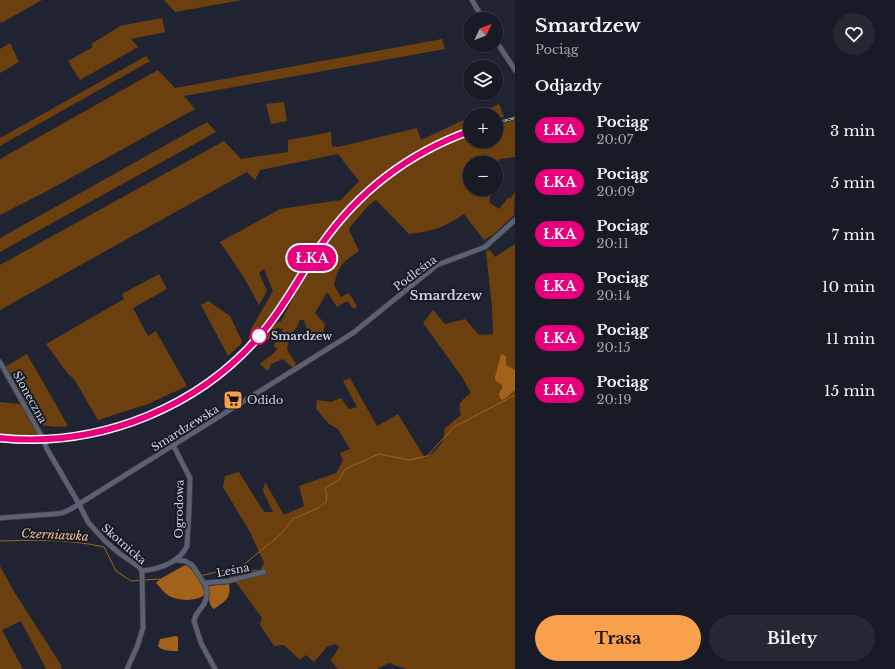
<!DOCTYPE html>
<html lang="pl">
<meta charset="utf-8">
<style>
:root{--surface:#181b26;--page:#252832;--text:#f1f3f6;--muted:#9fa1a7;--line:#363943;--accent:#f8a04b}
body{margin:0;font-family:"Libre Baskerville",serif;background:var(--page);color:var(--text);height:100vh;display:flex;flex-direction:column;font-size:15px;white-space:nowrap}
*{box-sizing:border-box;margin:0}
p{font-size:13px;color:var(--muted)}
.icon{flex:none;width:22px;height:22px;fill:none;stroke:currentColor;stroke-width:2;stroke-linecap:round;stroke-linejoin:round}
.map{position:relative;flex:1;overflow:hidden}
.sheet{display:flex;flex-direction:column;background:var(--surface);width:380px}
.sheet>*{flex:none}
.badge{padding:0 8px;border-radius:13px;font-size:14px;line-height:26px}
.needle{width:26px;rotate:47deg}
.fabs{position:absolute;left:463px;top:12px;display:grid;gap:8px}
.fabs a{display:grid;place-items:center;width:40px;height:40px;border-radius:50%;background:var(--surface);box-shadow:0 1px 3px #0004,0 0 0 1px var(--line);font-size:20px}
.map>.badge{position:absolute;translate:-50% -50%;box-shadow:0 0 0 2px #fff}
h2{padding:0 20px;font-size:15px;line-height:36px}
.round{display:grid;place-items:center;flex:none;width:42px;height:42px;border-radius:21px;background:var(--page)}
.summary{display:flex;align-items:center;justify-content:space-between;height:68px;padding:0 20px}
h1{font-size:19px;font-weight:700;line-height:30px}
.action{display:flex;gap:8px;margin-top:auto;padding:8px 20px}
.action a{flex:1;height:46px;border-radius:24px;background:var(--accent);color:#111;font-size:16px;font-weight:700;line-height:46px;text-align:center}
.action a+a{background:var(--page);color:var(--text)}
ul{padding:0;list-style:none}
li{display:flex;align-items:center;gap:12px;height:52px;padding:0 20px}
li div{flex:1}
li b{display:block;font-size:15px}
li em{font-style:normal}
li .badge{min-width:44px;font-weight:700;text-align:center}
main{display:flex;flex:1;min-height:0}
.map>svg:first-child{display:block}
</style>
<main>
<div class="map">
<svg width="515" height="669" viewBox="0 0 515 669">
<rect width="100%" height="100%" fill="#202432"/>
<!-- green -->
<g fill="#6c3f0e">
<path d="M0,0H42L1,23L0,21Z"/>
<path d="M164,0H242L175,12Z"/>
<path d="M162,18L165,32L131,39L138,47L80,80L68,61L93,47L91,44L119,27V26Z"/>
<path d="M442,39L445,49L184,96L195,109L47,191L0,215V159L158,70L175,88Z"/>
<path d="M10,43L19,62L0,73V49Z"/>
<path d="M146,56L150,61L0,146V138Z"/>
<path d="M284,102L287,121L271,124L266,104Z"/>
<path d="M499,104L504,117L496,119V115H475Z"/>
<path d="M470,117V128C409,149 357,190 319,242C295,275 277,312 248,341L251,329L273,291L264,269L259,273L267,291L259,305L243,276L220,242L280,209L341,200L359,181L338,154L260,170L255,180L247,172L0,310V265L224,141L241,159L288,152V140L331,132L332,146L338,147L417,128L421,140Z"/>
<path d="M515,120V157L499,159L496,172V163H470V189H492L489,202L499,209L508,198H511L515,192L514,215L493,235L484,240L464,214C446,227 430,232 409,234L376,200L368,206L350,227L349,230L359,251C342,263 339,265 334,285L341,297L349,293L357,306L354,309L347,301L337,307L327,292L315,313L325,324L322,337C311,334 306,331 304,320H300L297,327L289,338L287,350L296,364L293,368L283,359L271,364L268,371L260,364C266,357 273,357 277,348L273,346L279,338L283,329L277,328L268,340L263,336L275,324L281,321C300,285 319,248 345,217C378,179 423,149 470,133V141H496V125Z"/>
<path d="M207,122L216,132L0,252V238Z"/>
<path d="M515,244V669H406L389,663L377,669H338L330,660L321,669C328,663 336,655 339,646L335,644L327,647L314,662L306,655L300,660L284,645L274,646L260,625L262,618L238,585L227,574C238,569 248,569 260,570L264,563L250,532L223,487L225,476L239,472L264,512H273L263,491L265,482L284,515L304,506L299,486L336,473L343,461L340,453L350,449L338,429L329,424L316,409L317,400L331,402L341,398L349,409L357,407L343,381L350,378L377,426L398,414L425,458C435,452 447,442 444,429L461,415C457,402 461,401 471,393L462,377L423,323L433,310L445,324L465,319L479,335L493,334L492,308L486,251L490,250L495,257Z"/>
<path d="M159,274L167,289L133,308L148,336L156,331L187,386L148,404L98,420L74,379L68,374L46,344L124,299L122,294Z"/>
<path d="M208,301L230,316L242,341L241,344L228,356L201,305Z"/>
<path d="M27,354L68,426L58,427L38,425L5,367Z"/>
<path d="M0,402L21,404L40,438L0,436Z"/>
<path d="M0,566L13,590L61,665L62,669H46L21,621L2,630L23,669H0Z"/>
</g>
<!-- water -->
<g fill="#a3611a">
<path d="M501,354L506,356V365L515,370V390L506,398L502,400L500,398L499,394L502,389V385L495,380V377Z"/>
<path d="M185,565C194,568 203,585 205,594C198,602 178,601 169,596C164,593 160,587 156,583L160,579Z"/>
<path d="M229,584C232,598 224,602 214,609C208,605 208,593 209,586Z"/>
<path d="M176,636L178,637V651C171,651 162,651 158,646L160,639Z"/>
</g>
<g fill="none" stroke-linecap="round" stroke-linejoin="round">
<!-- stream -->
<g stroke="#a3611a" stroke-width="1">
<path d="M0,541C34,540 70,539 104,547L116,571L131,581L140,580"/>
<path d="M200,576L242,566L281,534L293,519L318,508L326,502L327,495L325,488L339,480L345,469L379,454L410,460L427,456L454,427L515,395"/>
<path d="M144,580L160,579"/>
</g>
<!-- minor casing -->
<g stroke="#3d404c" stroke-width="6">
<g id="minor">
<path d="M472,0L483,19"/>
<path d="M496,41L515,70"/>
<path d="M0,362L41,435L47,449L79,504L88,522L105,541L119,553L139,567L142,571L143,628L137,647L127,669"/>
<path d="M0,518L54,514L62,513L71,509L353,333L437,265L485,247L515,220"/>
<path d="M176,560L185,561L192,565L206,586L207,596L204,604L196,615L194,621L201,643L215,669"/>
<path d="M142,571C158,569 179,563 187,546L189,513L190,478L173,445"/>
<path d="M204,583L228,581L264,572"/>
</g>
</g>
<!-- minor -->
<use href="#minor" stroke="#5c6172" stroke-width="4.5"/>
<!-- rail casing -->
<g stroke="#9699a4" stroke-width="2.5">
<g id="rail">
<path d="M496,123L515,118"/>
<path d="M0,438C100,448 203,407 266,328C286,302 302,272 321,245C358,192 409,153 470,131"/>
</g>
</g>
<!-- rail -->
<use href="#rail" stroke="#161a28" stroke-width="1" stroke-dasharray="3" stroke-linecap="butt"/>
</g>
<g fill="none" stroke-linecap="round" stroke-linejoin="round">
<!-- line casing -->
<g stroke="#fff" stroke-width="9">
<path id="line" d="M0,438C100,448 203,407 266,328C287,302 302,272 321,245C358,192 409,153 470,131"/>
</g>
<!-- line -->
<use href="#line" stroke="#e6007e" stroke-width="6"/>
</g>
<!-- icons -->
<defs>
<g id="supermarket-square" transform="scale(1)"><rect x="-9" y="-9" width="18" height="18" rx="4" fill="#f8a04b" stroke="#161a28"/><path d="M-6-5.5h2.5l.6 2H6L4.5 2H-2.5L-4.4-4H-6ZM-1.5 3.2a1.3 1.3 0 1 0 .1 0ZM3 3.2a1.3 1.3 0 1 0 .1 0Z" fill="#111"/></g>
</defs>
<g fill-rule="evenodd">
<use href="#supermarket-square" x="233" y="400"/>
</g>
<!-- markers -->
<circle fill="#fff" stroke="#e6007e" stroke-width="2" cx="259" cy="336" r="8"/>
<g text-anchor="middle" stroke-width="4" stroke-linejoin="round" paint-order="stroke">
<!-- street labels -->
<g font-size="11" fill="#d0d3dc" stroke="#161a28">
<text transform="translate(415 273) rotate(-37)" y="4">Podleśna</text>
<text transform="translate(30 397) rotate(61)" y="4">Słoneczna</text>
<text transform="translate(185 428) rotate(-32)" y="4">Smardzewska</text>
<text transform="translate(179 509) rotate(-89)" y="4">Ogrodowa</text>
<text transform="translate(124 544) rotate(41)" y="4">Skotnicka</text>
<text transform="translate(233 570) rotate(-11)" y="4">Leśna</text>
</g>
<!-- stop labels -->
<g font-size="11" font-weight="bold" fill="#d0d3dc" stroke="#161a28" text-anchor="start">
<text x="271" y="340">Smardzew</text>
</g>
<!-- poi labels -->
<g font-size="11" fill="#d0d3dc" stroke="#161a28" text-anchor="start">
<text x="247" y="404">Odido</text>
</g>
<!-- water labels -->
<g font-size="12" font-style="italic" fill="#f4bd8e" stroke="#161a28">
<text transform="translate(55 535) rotate(3)" y="4">Czerniawka</text>
</g>
<!-- quarter labels -->
<g font-size="13" font-weight="bold" fill="#d0d3dc" stroke="#161a28">
<text x="446" y="300">Smardzew</text>
</g>
</g>
</svg>
<div class="fabs">
<a><svg class="needle" viewBox="-14 -14 28 28"><path d="M0-13l5 13h-10z" fill="#e53935"/><path d="M0 13l5-13h-10z" fill="#9fa1a7"/></svg></a>
<a><svg class="icon" aria-label="layers" viewBox="0 0 24 24"><path d="M12 4l9 5-9 5-9-5zM3 14l9 5 9-5"/></svg></a>
<a>+</a>
<a>−</a>
</div>
<b class="badge" style="left:312px;top:258px;background:#e6007e;color:#fff">ŁKA</b>
</div>
<section class="sheet">
<div class="summary"><div><h1>Smardzew</h1><p>Pociąg</p></div><a class="round"><svg class="icon" aria-label="heart" viewBox="0 0 24 24"><path d="M12 20l-8-8c-3-5 5-10 8-4 3-6 11-1 8 4z"/></svg></a></div>
<h2>Odjazdy</h2>
<ul>
<li><span class="badge" style="background:#e6007e;color:#fff">ŁKA</span><div><b>Pociąg</b><p>20:07</p></div><em>3 min</em></li>
<li><span class="badge" style="background:#e6007e;color:#fff">ŁKA</span><div><b>Pociąg</b><p>20:09</p></div><em>5 min</em></li>
<li><span class="badge" style="background:#e6007e;color:#fff">ŁKA</span><div><b>Pociąg</b><p>20:11</p></div><em>7 min</em></li>
<li><span class="badge" style="background:#e6007e;color:#fff">ŁKA</span><div><b>Pociąg</b><p>20:14</p></div><em>10 min</em></li>
<li><span class="badge" style="background:#e6007e;color:#fff">ŁKA</span><div><b>Pociąg</b><p>20:15</p></div><em>11 min</em></li>
<li><span class="badge" style="background:#e6007e;color:#fff">ŁKA</span><div><b>Pociąg</b><p>20:19</p></div><em>15 min</em></li>
</ul>
<div class="action"><a>Trasa</a><a>Bilety</a></div>
</section>
</main>
